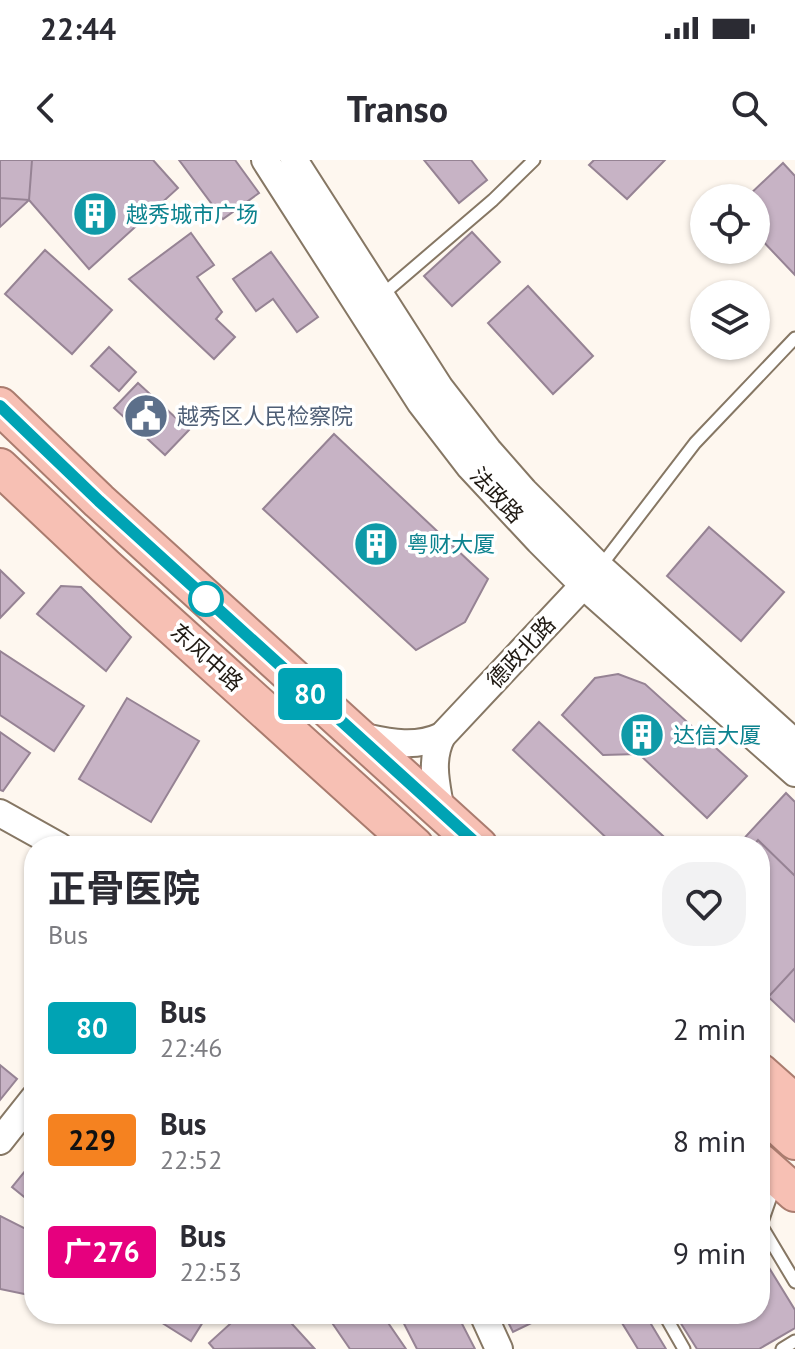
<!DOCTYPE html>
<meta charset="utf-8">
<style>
:root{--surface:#fff;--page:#f2f2f3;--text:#2b2b33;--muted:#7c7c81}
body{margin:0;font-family:"PT Sans","Noto Sans SC",sans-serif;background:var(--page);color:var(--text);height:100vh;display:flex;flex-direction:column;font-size:30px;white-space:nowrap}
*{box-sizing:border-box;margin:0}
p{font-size:26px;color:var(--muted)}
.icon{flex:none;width:44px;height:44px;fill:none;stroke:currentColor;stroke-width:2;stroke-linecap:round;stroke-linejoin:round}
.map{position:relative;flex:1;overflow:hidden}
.side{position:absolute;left:24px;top:676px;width:746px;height:488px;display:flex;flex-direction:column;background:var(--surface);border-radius:32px;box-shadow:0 2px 6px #0004}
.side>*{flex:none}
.badge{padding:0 16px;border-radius:6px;font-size:28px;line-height:52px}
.fabs{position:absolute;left:690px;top:24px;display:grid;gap:16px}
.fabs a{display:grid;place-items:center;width:80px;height:80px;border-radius:50%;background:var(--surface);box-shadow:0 2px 6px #0004;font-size:40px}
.map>.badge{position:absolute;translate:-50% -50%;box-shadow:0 0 0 4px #fff}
.round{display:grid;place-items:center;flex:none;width:84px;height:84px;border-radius:32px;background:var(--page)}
.head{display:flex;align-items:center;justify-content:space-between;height:136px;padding:0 24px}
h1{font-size:38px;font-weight:700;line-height:60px}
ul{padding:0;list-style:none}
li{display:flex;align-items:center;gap:24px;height:112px;padding:0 24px}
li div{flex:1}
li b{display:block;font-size:30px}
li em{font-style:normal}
li .badge{min-width:88px;font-weight:700;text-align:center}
.status{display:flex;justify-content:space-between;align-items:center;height:56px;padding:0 40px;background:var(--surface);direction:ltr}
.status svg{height:22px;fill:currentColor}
header{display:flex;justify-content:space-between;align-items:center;height:104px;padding:0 24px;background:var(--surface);font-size:36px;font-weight:700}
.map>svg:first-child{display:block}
</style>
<div class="status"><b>22:44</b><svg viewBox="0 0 49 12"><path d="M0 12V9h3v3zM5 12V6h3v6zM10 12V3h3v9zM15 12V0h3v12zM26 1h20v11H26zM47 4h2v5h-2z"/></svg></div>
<header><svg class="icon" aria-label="back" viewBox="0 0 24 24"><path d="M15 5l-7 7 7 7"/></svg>Transo<svg class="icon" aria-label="search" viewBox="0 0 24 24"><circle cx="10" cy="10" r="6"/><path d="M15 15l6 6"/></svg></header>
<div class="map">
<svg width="795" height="1189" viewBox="0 0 795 1189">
<rect width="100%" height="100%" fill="#fef7ef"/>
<!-- building -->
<g fill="#c7b3c5" stroke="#968394" stroke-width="2">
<path d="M0,0H153L178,28L89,109L29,40L0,67Z"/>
<path d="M0,0H32L29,40L0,38Z"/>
<path d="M179,0H235L259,33L223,59Z"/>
<path d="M424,0H471L487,20L459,43Z"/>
<path d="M594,0H665L627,39L589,5Z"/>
<path d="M783,3L795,16V115L756,74V38H746Z"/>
<path d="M472,72L500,102L452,146L424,116Z"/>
<path d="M191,73L214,105L197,117L222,152L216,159L235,177L214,199L129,119Z"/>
<path d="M45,90L112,150L72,194L5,134Z"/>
<path d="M271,92L318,157L297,172L273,139L256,151L233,119Z"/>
<path d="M528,126L593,196L553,234L488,163Z"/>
<path d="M109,187L136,212L119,231L91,206Z"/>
<path d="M138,223L189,270L165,295L114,248Z"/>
<path d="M334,274L488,419L465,462L416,490L263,349Z"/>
<path d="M709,367L784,432L741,481L667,416Z"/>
<path d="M0,410L24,433L0,458Z"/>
<path d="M61,426L81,427L131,477L106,511L37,454Z"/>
<path d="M0,491L84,546L54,591L0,555Z"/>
<path d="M618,514L645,524L747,616L707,658L639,594L603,595L562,555L595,518Z"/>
<path d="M127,538L199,581L151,662L79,619Z"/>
<path d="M539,562L674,686H615L513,590Z"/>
<path d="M0,572L30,593L3,631L0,630Z"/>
<path d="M786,633L795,642V862L760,829V686H737Z"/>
<path d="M758,680L795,716V808L760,846V686H753Z"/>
<path d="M0,905L17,919L0,940Z"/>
<path d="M34,1000V1045L12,1027Z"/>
<path d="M0,1056L34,1073V1136L0,1129Z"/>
<path d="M760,1093L795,1150V1168L759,1189H697L675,1154H760Z"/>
<path d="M163,1154H208L191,1181L159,1161Z"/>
<path d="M241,1154H283L314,1188L214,1189L209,1183Z"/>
<path d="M326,1154H382L406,1189H350Z"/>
<path d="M399,1154H457L475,1189H417Z"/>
<path d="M504,1154H550L513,1172Z"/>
<path d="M636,1154H645L666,1189H638L622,1163Z"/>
</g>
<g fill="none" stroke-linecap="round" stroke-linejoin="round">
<!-- service casing -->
<g stroke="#867764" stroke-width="15">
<g id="service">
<path d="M382,135L493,40L534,0"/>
<path d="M600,407L695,283L795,178"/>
<path d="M776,1022L761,1065L795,1122"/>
<path d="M664,1154L684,1189"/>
<path d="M782,1189L795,1181"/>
</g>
</g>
<!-- tertiary casing -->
<g stroke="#867764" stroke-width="30">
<g id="tertiary">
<path d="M265,0L420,242L470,307L539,381L584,426L795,613"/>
<path d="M294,0L440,228L488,290L524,331L600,407L795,583"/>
<path d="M359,576C388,582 413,589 442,576"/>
<path d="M441,652C437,626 429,601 442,576L595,413"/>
<path d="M0,653L59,686"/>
<path d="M0,981L34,938"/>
<path d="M483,1154L499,1189"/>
</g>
</g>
<!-- trunk casing -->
<g stroke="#aa7c6f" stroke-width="40">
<g id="trunk">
<path d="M0,246L99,341L479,686"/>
<path d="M0,307L105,406L415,686"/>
<path d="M760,912L795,943"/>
<path d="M760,949L795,981"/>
<path d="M760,1002L795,1033"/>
</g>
</g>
<!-- service -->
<use href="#service" stroke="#fff" stroke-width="11"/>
<!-- tertiary -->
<use href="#tertiary" stroke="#fff" stroke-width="26"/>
<!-- trunk -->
<use href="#trunk" stroke="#f7c0b4" stroke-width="36"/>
</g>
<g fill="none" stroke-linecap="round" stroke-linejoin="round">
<!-- line casing -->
<g stroke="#fff" stroke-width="18">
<path id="line" d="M0,246L99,341L479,686"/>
</g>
<!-- line -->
<use href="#line" stroke="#00a3b4" stroke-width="12"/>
</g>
<!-- icons -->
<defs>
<g id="building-disc" transform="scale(2.3)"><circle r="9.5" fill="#0f9aa8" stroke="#fff"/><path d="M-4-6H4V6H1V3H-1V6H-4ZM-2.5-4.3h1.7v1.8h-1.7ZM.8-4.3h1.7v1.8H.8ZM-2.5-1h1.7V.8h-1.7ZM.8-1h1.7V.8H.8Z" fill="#fff"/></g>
<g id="civic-disc" transform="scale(2.3)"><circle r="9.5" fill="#5c6f8a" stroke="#fff"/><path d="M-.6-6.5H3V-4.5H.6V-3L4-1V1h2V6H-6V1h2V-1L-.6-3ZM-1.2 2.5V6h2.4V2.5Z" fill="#fff"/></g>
</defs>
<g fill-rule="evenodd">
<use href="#building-disc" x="95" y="54"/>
<use href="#civic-disc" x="146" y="256"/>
<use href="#building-disc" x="376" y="384"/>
<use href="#building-disc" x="642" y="575"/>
</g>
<!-- markers -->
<circle fill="#fff" stroke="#00a3b4" stroke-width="4" cx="206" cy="439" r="16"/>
<g text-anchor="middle" stroke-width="7" stroke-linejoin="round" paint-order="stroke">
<!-- culture labels -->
<g font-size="22" fill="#0d838f" stroke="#fff" text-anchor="start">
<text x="126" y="62">越秀城市广场</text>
<text x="407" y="392">粤财大厦</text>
<text x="673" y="583">达信大厦</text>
</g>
<!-- service labels -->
<g font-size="22" fill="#4e5e75" stroke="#fff" text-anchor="start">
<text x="177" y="264">越秀区人民检察院</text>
</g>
<!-- street labels -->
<g font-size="22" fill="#1f1912" stroke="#fff">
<text transform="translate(497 335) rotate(47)" y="8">法政路</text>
<text transform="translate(521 492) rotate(-47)" y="8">德政北路</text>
<text transform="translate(207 497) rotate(42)" y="8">东风中路</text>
</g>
</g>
</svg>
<div class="fabs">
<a><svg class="icon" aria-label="locate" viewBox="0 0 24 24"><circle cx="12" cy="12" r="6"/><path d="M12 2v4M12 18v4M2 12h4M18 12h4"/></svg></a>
<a><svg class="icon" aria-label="layers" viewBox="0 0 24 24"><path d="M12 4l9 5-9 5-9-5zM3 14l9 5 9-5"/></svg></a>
</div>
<b class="badge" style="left:310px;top:534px;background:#00a3b4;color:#fff">80</b>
<section class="side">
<div class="head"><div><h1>正骨医院</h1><p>Bus</p></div><a class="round"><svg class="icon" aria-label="heart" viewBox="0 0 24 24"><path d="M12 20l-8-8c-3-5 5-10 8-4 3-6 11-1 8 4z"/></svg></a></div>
<ul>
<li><span class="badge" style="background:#00a3b4;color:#fff">80</span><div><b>Bus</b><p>22:46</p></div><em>2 min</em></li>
<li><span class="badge" style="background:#f58220;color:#111">229</span><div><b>Bus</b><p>22:52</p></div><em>8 min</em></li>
<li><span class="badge" style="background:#e6007e;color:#fff">广276</span><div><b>Bus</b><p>22:53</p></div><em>9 min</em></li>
</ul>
</section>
</div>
